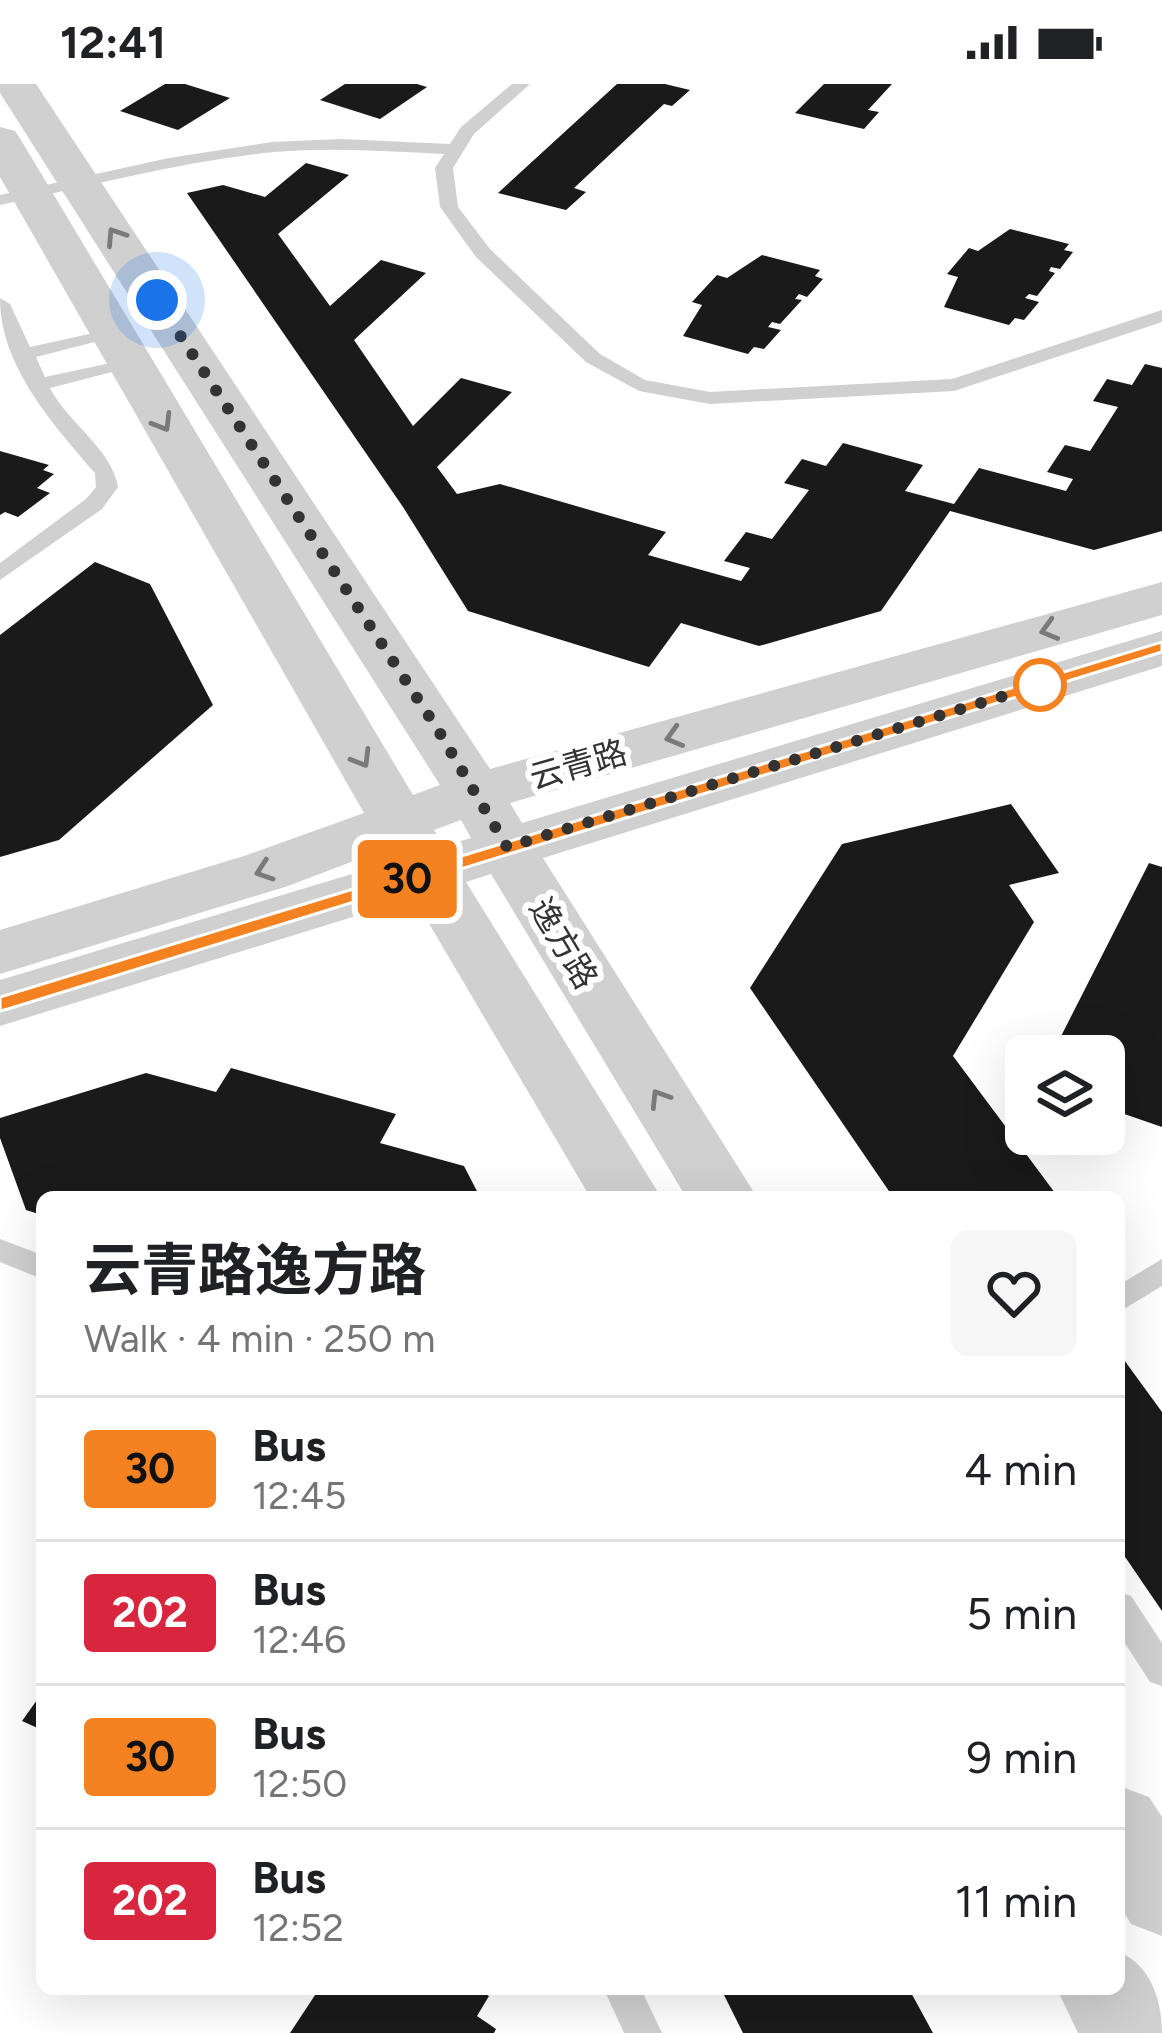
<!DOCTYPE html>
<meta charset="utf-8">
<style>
:root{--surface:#fff;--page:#f6f6f6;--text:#202124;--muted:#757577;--line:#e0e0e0}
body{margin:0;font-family:Figtree,"Noto Sans SC",sans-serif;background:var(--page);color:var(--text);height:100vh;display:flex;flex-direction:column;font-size:45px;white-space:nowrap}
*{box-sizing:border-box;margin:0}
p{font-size:39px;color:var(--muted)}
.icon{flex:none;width:66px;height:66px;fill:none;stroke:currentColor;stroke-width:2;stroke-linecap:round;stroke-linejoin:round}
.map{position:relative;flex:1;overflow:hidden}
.panel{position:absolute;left:36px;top:1107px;width:1089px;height:804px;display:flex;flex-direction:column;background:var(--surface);border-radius:18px;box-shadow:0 12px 48px #0002}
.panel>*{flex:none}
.badge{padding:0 24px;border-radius:9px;font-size:42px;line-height:78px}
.fabs{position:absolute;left:1005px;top:951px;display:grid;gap:24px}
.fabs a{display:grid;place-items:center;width:120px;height:120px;border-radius:18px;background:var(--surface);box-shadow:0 12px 48px #0002;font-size:60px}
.you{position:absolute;width:60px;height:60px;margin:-30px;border:9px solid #fff;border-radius:50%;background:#1a73e8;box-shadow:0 0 0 18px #1a73e833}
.map>.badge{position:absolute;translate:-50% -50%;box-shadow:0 0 0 6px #fff}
.round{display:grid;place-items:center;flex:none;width:126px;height:126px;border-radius:18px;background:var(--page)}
.head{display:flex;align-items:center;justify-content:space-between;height:204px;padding:0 48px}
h1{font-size:57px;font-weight:700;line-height:90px}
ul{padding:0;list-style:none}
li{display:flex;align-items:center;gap:36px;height:144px;padding:0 48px;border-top:3px solid var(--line)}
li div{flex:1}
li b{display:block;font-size:45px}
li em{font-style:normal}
li .badge{min-width:132px;font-weight:700;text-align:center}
.status{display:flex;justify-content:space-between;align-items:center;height:84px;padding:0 60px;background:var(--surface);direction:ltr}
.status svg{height:33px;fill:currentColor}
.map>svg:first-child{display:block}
</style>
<div class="status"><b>12:41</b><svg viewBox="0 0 49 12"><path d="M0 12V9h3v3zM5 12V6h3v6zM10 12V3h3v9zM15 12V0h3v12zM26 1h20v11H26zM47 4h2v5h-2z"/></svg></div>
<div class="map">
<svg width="1162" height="1949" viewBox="0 0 1162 1949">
<rect width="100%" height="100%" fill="#fff"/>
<!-- building -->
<g fill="#1a1a1a">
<path d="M165,0H185L230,14L178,46L120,27Z"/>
<path d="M345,0H417L427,3L380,35L320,16Z"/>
<path d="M617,0H665L690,6L672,22L664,20L574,104L586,108L566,126L498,109Z"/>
<path d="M824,0H892L868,26L879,28L864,45L795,29Z"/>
<path d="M306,79L349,91L278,150L330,222L381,176L426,189L354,256L413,342L461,294L512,308L437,383L457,410L500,400L666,448L648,471L741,497L750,484L724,477L746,448L772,455L809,406L784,399L802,375L826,382L843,359L923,381L905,407L954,420L979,384L1066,407L1073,395L1047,388L1065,361L1090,367L1118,323L1093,317L1107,295L1132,301L1145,280L1162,284V447L1094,466L950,427L881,527L759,562L681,539L649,583L468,527L403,423L187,109L223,101L265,113Z"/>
<path d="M1010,145L1069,160L1064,166L1073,168L1060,185L1051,183L1049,187L1055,189L1037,212L1029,210L1025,214L1039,218L1024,236L1015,234L1009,241L944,223L958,193L947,190L969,164L978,167Z"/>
<path d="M762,171L820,186L815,192L823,195L807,213L799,210L795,215L802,216L780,240L772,238L768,243L781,246L764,265L754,263L748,270L683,252L702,221L692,218L717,191L727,194Z"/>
<path d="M0,367L49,381L43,386L54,390L37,404L50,409L18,433L5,428L0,431Z"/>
<path d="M95,478L150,500L213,621L59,756L0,773V551Z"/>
<path d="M1011,720L1059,789L1009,801L1034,838L953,972L1058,1113H893L750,904L842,760Z"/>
<path d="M1149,779L1162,783V1043L1104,1023V972H1051Z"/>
<path d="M231,984L396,1030L380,1059L464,1082L480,1113H42V1131L26,1126L0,1054V1034L146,989L216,1008Z"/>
<path d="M1119,1269L1162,1328V1527L1119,1464Z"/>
<path d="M42,1609V1646L22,1637Z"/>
<path d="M319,1905H477L489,1912L477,1932L496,1945L494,1949H290Z"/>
<path d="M721,1905H909L933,1949H743Z"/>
</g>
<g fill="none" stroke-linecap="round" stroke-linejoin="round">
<!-- service -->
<g fill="#d0d0d0" fill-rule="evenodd">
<path d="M512,0H530L474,50L453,84L458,123L490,165L600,270L645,296L710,308L952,295L1162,226V238L954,307L710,320L639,307L586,278L476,173L440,123L435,84L444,70C388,67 331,63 275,68C182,77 91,102 0,121V111L169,74L272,58L341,55L450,60L461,43Z"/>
<path d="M0,214L10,220L30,263L112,245L122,251L36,273L45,293L129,275L139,281L50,304C67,338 112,365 118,403L102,425L0,496V479L86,415L96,403L95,389C53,340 0,282 0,214Z"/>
<path d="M0,1155L42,1171V1195L0,1178Z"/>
<path d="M1162,1175V1202L1119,1228V1201Z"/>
<path d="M1119,1508L1131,1512L1162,1559V1602L1150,1598L1119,1550Z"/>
<path d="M604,1905H641L662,1949H624Z"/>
</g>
<!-- tertiary -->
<g fill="#d0d0d0" fill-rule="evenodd">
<path d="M0,0H36L490,685L1162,498V531L510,719L522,739L1162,547V582L543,774L757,1113H686L491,790L466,798L661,1113H590L414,814L0,942V896L392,778L385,765L288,802L0,890V846L244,772L364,729L0,93V43L15,47L21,56L413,711L440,701L0,9ZM461,736L471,754L444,762L434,746Z"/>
<path d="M1119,1702L1149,1713L1162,1733V1852L1131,1840L1119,1820Z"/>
<path d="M1119,1868C1151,1881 1162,1917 1162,1949H1078L1057,1905H1119Z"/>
</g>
</g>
<!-- one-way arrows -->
<defs><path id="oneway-chevron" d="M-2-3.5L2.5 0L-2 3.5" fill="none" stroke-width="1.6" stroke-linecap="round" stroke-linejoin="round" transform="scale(3)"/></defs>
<g stroke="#7a7a7a">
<use href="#oneway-chevron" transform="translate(115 152) rotate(-123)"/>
<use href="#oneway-chevron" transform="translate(163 339) rotate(59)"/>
<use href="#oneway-chevron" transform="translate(1049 546) rotate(164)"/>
<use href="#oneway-chevron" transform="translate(674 653) rotate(164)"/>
<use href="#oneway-chevron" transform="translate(362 675) rotate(59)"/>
<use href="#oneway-chevron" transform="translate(264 787) rotate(161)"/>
<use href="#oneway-chevron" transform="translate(659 1014) rotate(-122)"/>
</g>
<!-- line -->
<path fill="#f58220" stroke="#fff" stroke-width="3" d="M1162,558V568L8,925L0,927V913Z"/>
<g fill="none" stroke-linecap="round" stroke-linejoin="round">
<!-- walk -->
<path stroke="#333" stroke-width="12" stroke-dasharray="0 21.6" d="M157,216L438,646L507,763L1040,601"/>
</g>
<!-- markers -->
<circle fill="#fff" stroke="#f58220" stroke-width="6" cx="1040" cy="601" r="24"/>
<g text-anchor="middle" stroke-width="12" stroke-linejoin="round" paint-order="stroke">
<!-- street labels -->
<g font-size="33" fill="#333" stroke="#fff">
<text transform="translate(578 680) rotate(-16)" y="12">云青路</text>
<text transform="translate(564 859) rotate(59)" y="12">逸方路</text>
</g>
</g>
</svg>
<div class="fabs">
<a><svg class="icon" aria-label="layers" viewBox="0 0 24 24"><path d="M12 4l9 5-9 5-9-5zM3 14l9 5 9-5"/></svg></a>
</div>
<div class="you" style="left:157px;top:216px"></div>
<b class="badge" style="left:407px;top:795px;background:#f58220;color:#111">30</b>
<section class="panel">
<div class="head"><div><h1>云青路逸方路</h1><p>Walk · 4 min · 250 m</p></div><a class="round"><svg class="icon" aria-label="heart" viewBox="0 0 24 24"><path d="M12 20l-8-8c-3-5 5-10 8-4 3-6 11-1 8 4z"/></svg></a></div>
<ul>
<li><span class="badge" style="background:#f58220;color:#111">30</span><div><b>Bus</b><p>12:45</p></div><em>4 min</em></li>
<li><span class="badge" style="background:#d7263d;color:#fff">202</span><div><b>Bus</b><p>12:46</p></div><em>5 min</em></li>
<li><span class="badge" style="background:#f58220;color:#111">30</span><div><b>Bus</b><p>12:50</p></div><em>9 min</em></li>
<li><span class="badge" style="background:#d7263d;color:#fff">202</span><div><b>Bus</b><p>12:52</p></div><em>11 min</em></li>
</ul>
</section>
</div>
